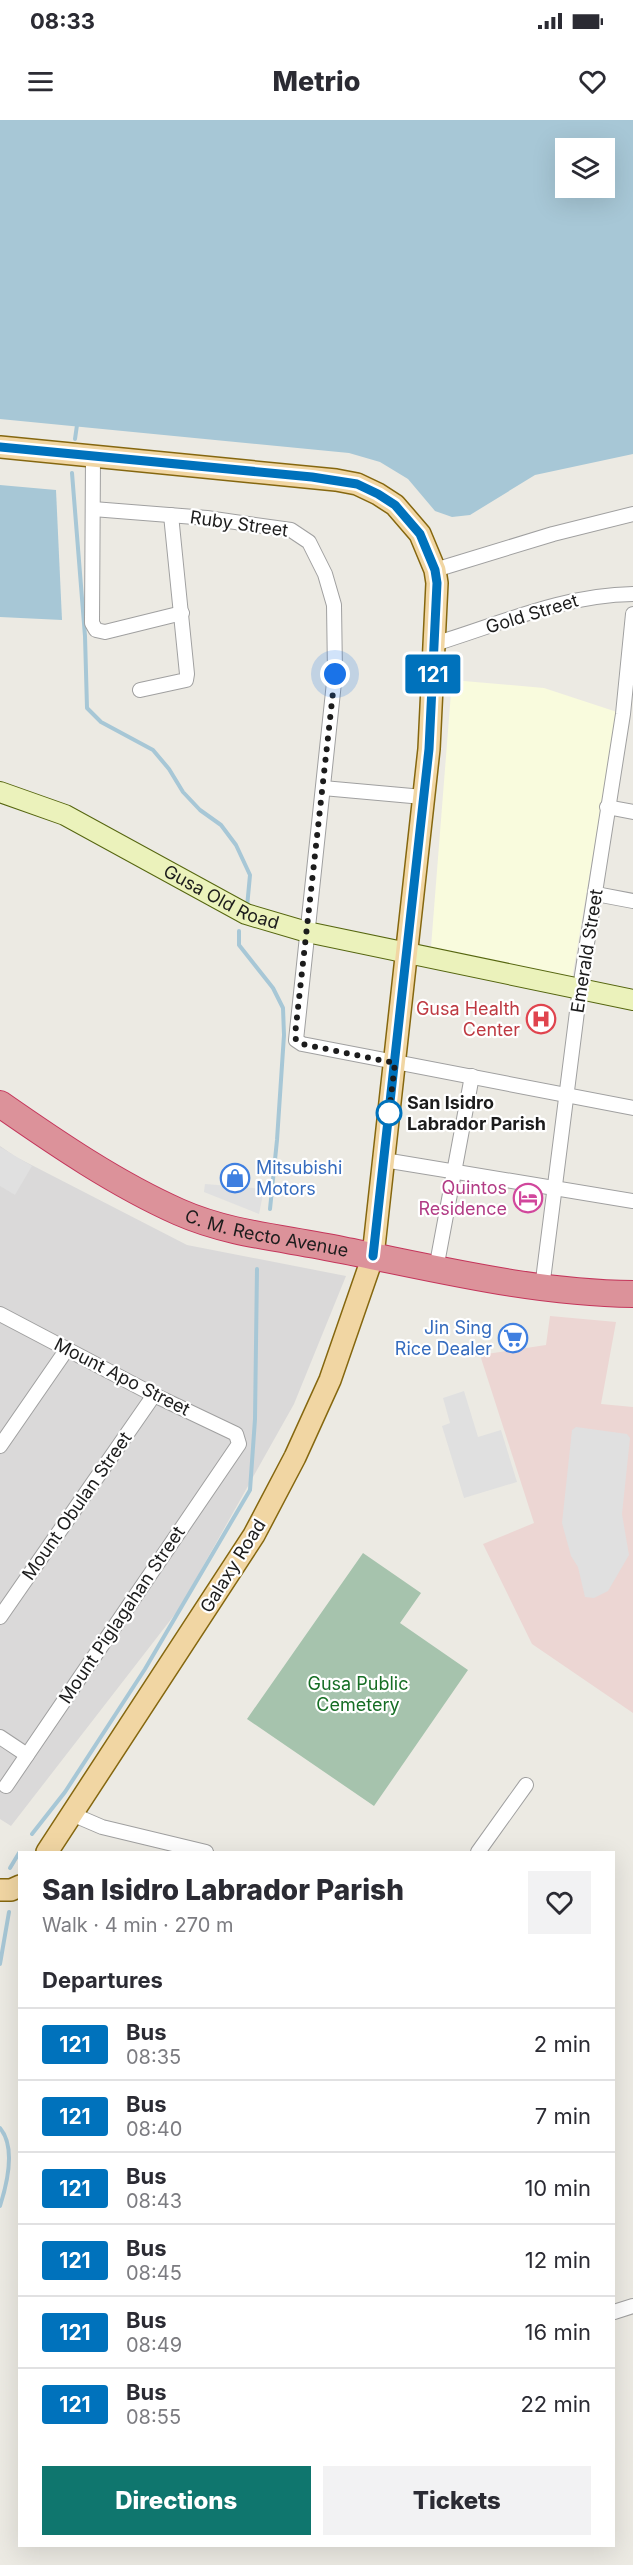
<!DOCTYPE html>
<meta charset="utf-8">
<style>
:root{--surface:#fff;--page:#f2f2f3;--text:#2b2b33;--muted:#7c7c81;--line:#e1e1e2;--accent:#0f766e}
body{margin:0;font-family:Inter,sans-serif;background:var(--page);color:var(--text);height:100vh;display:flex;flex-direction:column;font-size:22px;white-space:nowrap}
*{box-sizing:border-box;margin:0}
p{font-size:20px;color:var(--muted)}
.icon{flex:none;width:33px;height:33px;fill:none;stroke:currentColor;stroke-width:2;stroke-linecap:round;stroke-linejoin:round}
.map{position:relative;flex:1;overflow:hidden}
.panel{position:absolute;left:18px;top:1731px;width:597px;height:696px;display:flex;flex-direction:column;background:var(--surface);border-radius:0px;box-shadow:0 6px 24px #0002}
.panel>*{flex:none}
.badge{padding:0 12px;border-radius:4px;font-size:21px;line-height:39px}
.fabs{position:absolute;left:555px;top:18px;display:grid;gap:12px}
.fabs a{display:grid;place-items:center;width:60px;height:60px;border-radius:0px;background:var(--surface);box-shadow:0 6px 24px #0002;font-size:30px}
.you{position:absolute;width:30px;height:30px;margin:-15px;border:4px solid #fff;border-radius:50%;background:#1a73e8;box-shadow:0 0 0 9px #1a73e833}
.map>.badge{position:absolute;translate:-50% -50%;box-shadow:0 0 0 3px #fff}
h2{padding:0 24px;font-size:22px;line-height:54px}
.round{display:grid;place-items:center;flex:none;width:63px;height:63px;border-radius:0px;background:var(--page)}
.headline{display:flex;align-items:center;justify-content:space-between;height:102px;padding:0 24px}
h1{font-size:28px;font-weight:800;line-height:45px}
.action{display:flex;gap:12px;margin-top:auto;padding:12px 24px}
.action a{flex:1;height:69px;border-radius:0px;background:var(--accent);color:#fff;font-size:24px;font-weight:800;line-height:69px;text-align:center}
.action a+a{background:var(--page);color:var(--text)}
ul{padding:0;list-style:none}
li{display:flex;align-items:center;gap:18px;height:72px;padding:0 24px;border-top:2px solid var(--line)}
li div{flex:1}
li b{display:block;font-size:22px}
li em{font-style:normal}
li .badge{min-width:66px;font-weight:700;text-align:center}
.status{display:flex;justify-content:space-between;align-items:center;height:42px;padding:0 30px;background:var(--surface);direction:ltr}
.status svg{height:16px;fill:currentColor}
header{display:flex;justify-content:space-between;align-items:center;height:78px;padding:0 24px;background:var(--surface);font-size:27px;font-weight:800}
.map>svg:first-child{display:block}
</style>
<div class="status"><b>08:33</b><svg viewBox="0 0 49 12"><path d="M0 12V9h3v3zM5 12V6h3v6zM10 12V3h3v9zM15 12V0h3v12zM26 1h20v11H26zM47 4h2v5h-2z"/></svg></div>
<header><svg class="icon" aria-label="menu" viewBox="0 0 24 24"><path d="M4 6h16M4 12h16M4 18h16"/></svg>Metrio<svg class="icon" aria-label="heart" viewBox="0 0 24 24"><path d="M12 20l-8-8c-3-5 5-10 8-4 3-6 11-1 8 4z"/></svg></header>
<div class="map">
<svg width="633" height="2445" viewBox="0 0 633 2445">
<rect width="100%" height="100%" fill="#eceae3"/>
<!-- residential -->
<path fill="#dad9d9" d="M0,1026L16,1037L187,1125L346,1156L294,1284L179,1489L11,1706L0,1699Z"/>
<!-- commercial -->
<path fill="#ecd6d3" d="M550,1196L616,1202L601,1284L633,1287V1593L532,1524L483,1424L534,1403L480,1235L546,1225Z"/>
<!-- education -->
<path fill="#f9fbdd" d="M452,560L544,568L617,592L572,859L431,827Z"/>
<!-- cemetery -->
<path fill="#a6c3ad" d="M363,1433L421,1473L400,1503L468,1550L374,1686L247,1599Z"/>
<!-- parking -->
<g fill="#e0e0e0">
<path d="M0,1027L32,1046L15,1075L0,1066Z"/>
<path d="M205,1064L264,1069L259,1094L204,1072Z"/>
<path d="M464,1271L478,1317L501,1310L517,1362L464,1378L442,1306L450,1303L443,1278Z"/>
<path d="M576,1307L627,1314L630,1318L622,1394L629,1435L608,1471L594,1478L585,1477L578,1447L571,1436L562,1403L572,1310Z"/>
</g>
<!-- water -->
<g fill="#a7c7d6" fill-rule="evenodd">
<path d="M0,0H633V334L535,355L470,395L452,397L435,391L408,359L380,342L349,333L0,299ZM566,28H604V68H566Z"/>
<path d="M0,365L56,370L62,500L0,497Z"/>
</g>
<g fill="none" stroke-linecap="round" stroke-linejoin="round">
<!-- stream -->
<g stroke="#a7c7d6" stroke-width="4">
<path d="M75,319L77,305"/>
<path d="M72,353L85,516L87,588L101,602L153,630L169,649L183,672L200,690L221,705L236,725L250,755L247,787"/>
<path d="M239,811V825L273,868L283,888L284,915L277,1020L270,1089"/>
<path d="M32,1714L65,1672L145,1549L250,1370L255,1299L257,1149"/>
<path d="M10,1748L19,1733"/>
<path d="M0,1844L9,1792"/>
<path d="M0,2008C16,2027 7,2064 0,2086"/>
</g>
<!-- street casing -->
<g stroke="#a0a0a0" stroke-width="16">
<g id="street">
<path d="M93,337L92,503L96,510L105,512L182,493"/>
<path d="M93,389L207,398L291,410L309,422L325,454L334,485L335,553L296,920L302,924L633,988"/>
<path d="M435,450L553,414L633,394"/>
<path d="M434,524C500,504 563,475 633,474"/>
<path d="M140,570L186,560L187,554L171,395"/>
<path d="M323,668L423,677"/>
<path d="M607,687L633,692"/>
<path d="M596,774L633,781"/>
<path d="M384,1040L633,1081"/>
<path d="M436,1149L472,956"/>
<path d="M542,1168L580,868L623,594L633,494"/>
<path d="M0,1194L154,1275L236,1314L239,1324L6,1666"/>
<path d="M0,1326L67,1229"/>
<path d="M0,1497L154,1275"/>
<path d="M0,1617L27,1635"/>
<path d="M74,1695L102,1707L206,1732"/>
<path d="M478,1732L526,1665"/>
<path d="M614,2192L633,2186"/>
</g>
</g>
<!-- secondary casing -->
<g stroke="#566610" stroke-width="22">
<g id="secondary">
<path id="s1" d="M0,672L65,695L246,794L307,812L633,880"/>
</g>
</g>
<!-- primary casing -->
<g stroke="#85670f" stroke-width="24">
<g id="primary">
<path d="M0,327L336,360L357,364L378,374L395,385L420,414L435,450L437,463L429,629L373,1136L330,1260L295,1337L254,1415L47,1732"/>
<path d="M0,1770H11L20,1766"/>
</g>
</g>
<!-- highway casing -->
<g stroke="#c4365b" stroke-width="28">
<g id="highway">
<path id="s2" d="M0,984C56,1023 116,1064 179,1092C231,1115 286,1118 342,1130C438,1149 534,1173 633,1174"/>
</g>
</g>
<!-- street -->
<use href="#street" stroke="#fff" stroke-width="14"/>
<!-- secondary -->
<use href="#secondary" stroke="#ebf2bb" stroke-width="20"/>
<!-- primary -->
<use href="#primary" stroke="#f1d6a3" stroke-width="21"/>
<!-- highway -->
<use href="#highway" stroke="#dc929a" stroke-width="26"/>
</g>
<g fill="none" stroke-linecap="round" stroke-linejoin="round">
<!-- line casing -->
<g stroke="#fff" stroke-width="14">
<path id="line" d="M0,327L312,357L357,364L378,374L395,385L420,414L435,450L437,463L429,629L373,1136"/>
</g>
<!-- line -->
<use href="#line" stroke="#0072bc" stroke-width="9"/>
<!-- walk -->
<path stroke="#1c1c1c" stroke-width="6" stroke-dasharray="0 10.8" d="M335,554L295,915L296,920L302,924L395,943L388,1001L389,993"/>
</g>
<!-- icons -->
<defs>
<g id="hospital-ring" transform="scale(1.5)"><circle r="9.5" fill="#fff" stroke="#e0444e" stroke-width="1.5"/><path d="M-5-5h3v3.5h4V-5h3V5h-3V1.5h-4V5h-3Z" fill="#e0444e"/></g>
<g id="shop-ring" transform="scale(1.5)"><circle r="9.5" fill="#fff" stroke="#3f7fe0" stroke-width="1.5"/><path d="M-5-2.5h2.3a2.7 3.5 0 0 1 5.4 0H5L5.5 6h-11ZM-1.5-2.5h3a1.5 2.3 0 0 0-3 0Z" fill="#3f7fe0"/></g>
<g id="hotel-ring" transform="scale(1.5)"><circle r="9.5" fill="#fff" stroke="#d1479c" stroke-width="1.5"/><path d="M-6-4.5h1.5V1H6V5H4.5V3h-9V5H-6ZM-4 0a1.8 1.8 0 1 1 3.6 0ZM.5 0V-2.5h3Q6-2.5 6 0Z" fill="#d1479c"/></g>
<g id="supermarket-ring" transform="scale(1.5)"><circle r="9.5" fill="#fff" stroke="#3f7fe0" stroke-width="1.5"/><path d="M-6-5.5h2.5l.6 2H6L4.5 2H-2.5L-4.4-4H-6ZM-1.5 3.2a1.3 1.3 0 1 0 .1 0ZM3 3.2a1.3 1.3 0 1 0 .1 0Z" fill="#3f7fe0"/></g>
</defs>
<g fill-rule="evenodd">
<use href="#hospital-ring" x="541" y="899"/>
<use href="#shop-ring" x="235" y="1058"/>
<use href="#hotel-ring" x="528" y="1078"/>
<use href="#supermarket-ring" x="513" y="1218"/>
</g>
<!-- markers -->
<circle fill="#fff" stroke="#0072bc" stroke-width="3" cx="389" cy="993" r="12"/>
<g text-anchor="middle" stroke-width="4.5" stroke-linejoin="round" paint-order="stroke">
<!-- street labels -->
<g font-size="18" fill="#1c1c1c" stroke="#fff">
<text transform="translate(239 404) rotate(8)" y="6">Ruby Street</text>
<text transform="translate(532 494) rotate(-17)" y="6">Gold Street</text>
<text dy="6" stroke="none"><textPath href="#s1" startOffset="246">Gusa Old Road</textPath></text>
<text transform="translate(587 831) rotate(-81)" y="6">Emerald Street</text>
<text dy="6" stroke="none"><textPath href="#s2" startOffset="300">C. M. Recto Avenue</textPath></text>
<text transform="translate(122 1257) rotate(27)" y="6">Mount Apo Street</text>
<text transform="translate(77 1386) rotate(-55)" y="6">Mount Obulan Street</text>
<text transform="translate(233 1446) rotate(-58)" y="6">Galaxy Road</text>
<text transform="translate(122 1495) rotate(-56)" y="6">Mount Piglagahan Street</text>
</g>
<!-- health labels -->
<g font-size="18" fill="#be3a42" stroke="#fff" text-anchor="end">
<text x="520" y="895">Gusa Health<tspan x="520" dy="21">Center</tspan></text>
</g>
<!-- stop labels -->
<g font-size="18" font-weight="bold" fill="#1c1c1c" stroke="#fff" text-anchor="start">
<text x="407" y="989">San Isidro<tspan x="407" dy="21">Labrador Parish</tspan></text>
</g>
<!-- shop labels -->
<g font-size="18" fill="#366cbe" stroke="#fff" text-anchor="start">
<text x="256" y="1054">Mitsubishi<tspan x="256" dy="21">Motors</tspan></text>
<text x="492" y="1214" text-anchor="end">Jin Sing<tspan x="492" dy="21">Rice Dealer</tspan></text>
</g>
<!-- hotel labels -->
<g font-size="18" fill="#b23c85" stroke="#fff" text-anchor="end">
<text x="507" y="1074">Quintos<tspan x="507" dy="21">Residence</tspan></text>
</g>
<!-- park labels -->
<g font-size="18" fill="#166e25" stroke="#fff">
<text x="358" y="1570">Gusa Public<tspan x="358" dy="21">Cemetery</tspan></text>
</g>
</g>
</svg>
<div class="fabs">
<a><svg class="icon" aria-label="layers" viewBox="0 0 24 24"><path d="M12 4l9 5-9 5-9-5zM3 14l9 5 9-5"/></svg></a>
</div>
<div class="you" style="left:335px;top:554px"></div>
<b class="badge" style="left:433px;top:554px;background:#0072bc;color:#fff">121</b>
<section class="panel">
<div class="headline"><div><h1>San Isidro Labrador Parish</h1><p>Walk · 4 min · 270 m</p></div><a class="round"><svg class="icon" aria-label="heart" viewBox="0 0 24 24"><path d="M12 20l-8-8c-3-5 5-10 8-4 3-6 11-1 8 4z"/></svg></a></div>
<h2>Departures</h2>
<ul>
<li><span class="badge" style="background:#0072bc;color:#fff">121</span><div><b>Bus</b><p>08:35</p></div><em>2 min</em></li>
<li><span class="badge" style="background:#0072bc;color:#fff">121</span><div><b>Bus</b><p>08:40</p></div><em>7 min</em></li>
<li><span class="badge" style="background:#0072bc;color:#fff">121</span><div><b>Bus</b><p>08:43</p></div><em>10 min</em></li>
<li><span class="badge" style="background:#0072bc;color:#fff">121</span><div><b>Bus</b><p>08:45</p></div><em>12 min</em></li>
<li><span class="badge" style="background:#0072bc;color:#fff">121</span><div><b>Bus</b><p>08:49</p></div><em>16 min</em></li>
<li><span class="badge" style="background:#0072bc;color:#fff">121</span><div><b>Bus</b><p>08:55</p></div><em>22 min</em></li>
</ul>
<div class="action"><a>Directions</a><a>Tickets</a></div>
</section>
</div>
